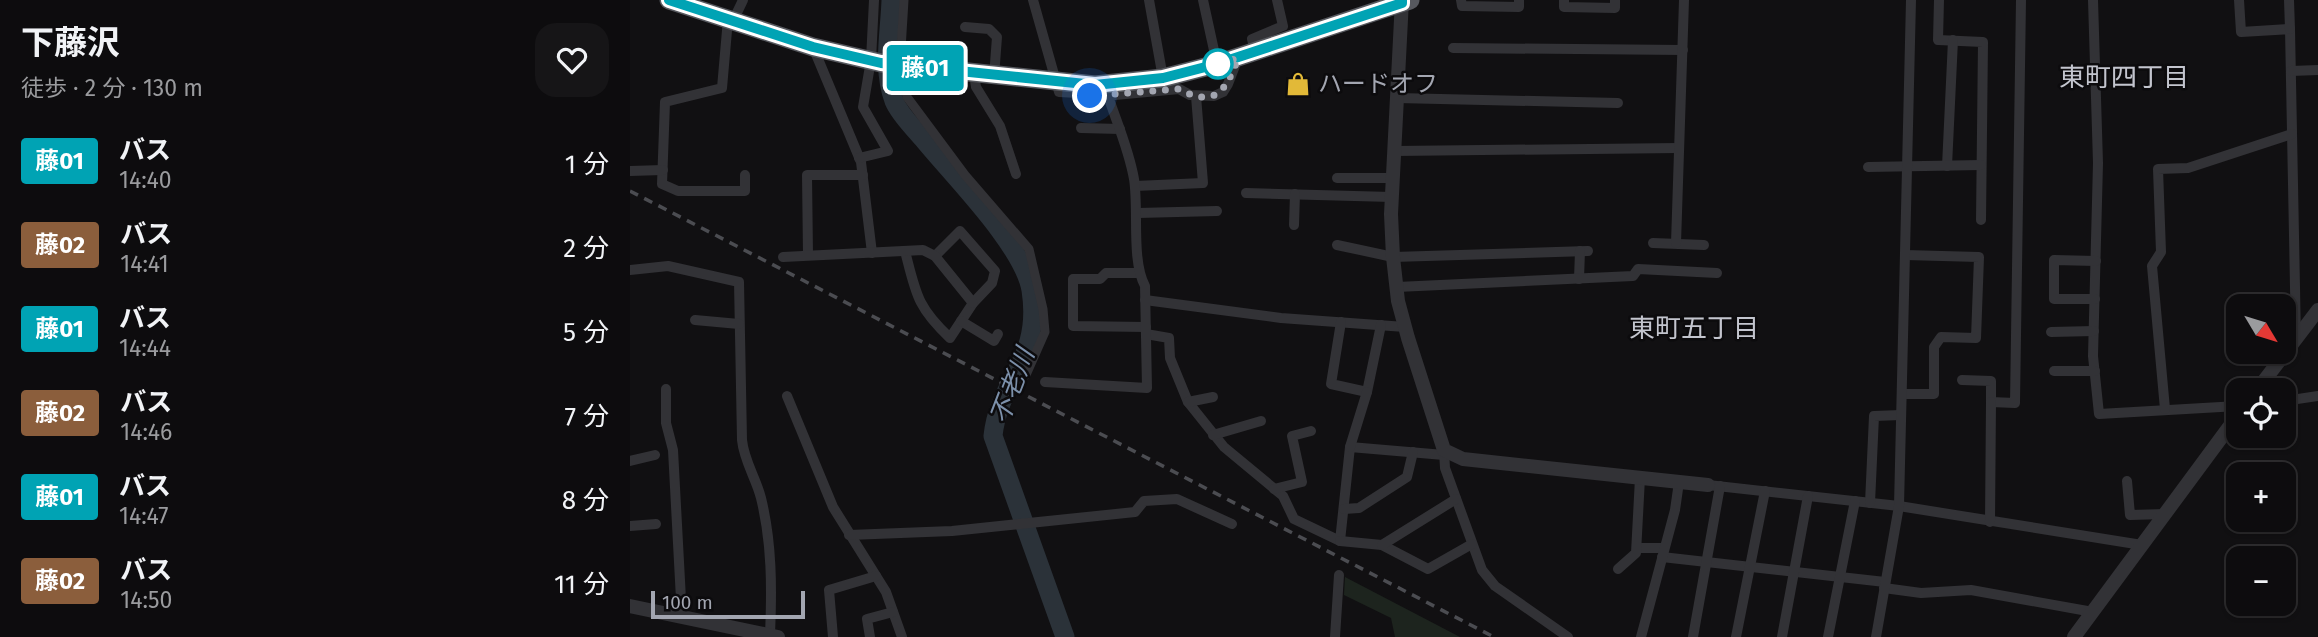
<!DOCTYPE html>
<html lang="ja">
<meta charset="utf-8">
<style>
:root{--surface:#0d0c0e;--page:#161517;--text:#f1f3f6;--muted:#9a9b9e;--line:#2d2c2e}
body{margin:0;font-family:"Fira Sans","Noto Sans JP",sans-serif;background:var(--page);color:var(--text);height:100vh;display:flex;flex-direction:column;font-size:26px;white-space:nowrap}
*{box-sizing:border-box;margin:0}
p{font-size:23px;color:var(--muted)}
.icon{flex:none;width:38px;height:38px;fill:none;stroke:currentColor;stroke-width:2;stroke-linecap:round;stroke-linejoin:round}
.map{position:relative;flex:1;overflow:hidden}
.panel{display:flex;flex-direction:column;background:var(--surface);width:630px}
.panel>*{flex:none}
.badge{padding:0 14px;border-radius:5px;font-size:24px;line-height:46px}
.needle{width:46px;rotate:128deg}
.tools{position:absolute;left:1596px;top:294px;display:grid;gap:14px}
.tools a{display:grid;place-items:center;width:70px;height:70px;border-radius:14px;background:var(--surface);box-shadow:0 2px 5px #0004,0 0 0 2px var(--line);font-size:35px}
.scale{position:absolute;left:21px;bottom:18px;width:154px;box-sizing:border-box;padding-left:7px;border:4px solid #a3a6b1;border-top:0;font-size:19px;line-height:24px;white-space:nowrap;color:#a3a6b1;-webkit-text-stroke:5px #0c0b0d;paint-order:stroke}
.you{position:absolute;width:35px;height:35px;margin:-18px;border:5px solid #fff;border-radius:50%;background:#1a73e8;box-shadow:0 0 0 10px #1a73e833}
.map>.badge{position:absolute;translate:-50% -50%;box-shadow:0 0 0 4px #fff}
.round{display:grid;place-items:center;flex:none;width:74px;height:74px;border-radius:21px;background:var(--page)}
.headline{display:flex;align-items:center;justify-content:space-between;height:119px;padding:0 21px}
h1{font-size:33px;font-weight:700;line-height:52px}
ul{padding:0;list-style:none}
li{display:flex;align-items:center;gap:21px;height:84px;padding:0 21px}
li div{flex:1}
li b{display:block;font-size:26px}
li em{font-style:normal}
li .badge{min-width:77px;font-weight:700;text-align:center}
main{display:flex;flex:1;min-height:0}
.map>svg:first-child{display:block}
</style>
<main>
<section class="panel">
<div class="headline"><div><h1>下藤沢</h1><p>徒歩 · 2 分 · 130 m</p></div><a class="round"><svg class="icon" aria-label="heart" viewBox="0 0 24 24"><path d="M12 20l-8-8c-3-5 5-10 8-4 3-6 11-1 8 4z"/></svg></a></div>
<ul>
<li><span class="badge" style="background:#00a3b4;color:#fff">藤01</span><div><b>バス</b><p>14:40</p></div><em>1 分</em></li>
<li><span class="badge" style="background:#8b5e3c;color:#fff">藤02</span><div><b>バス</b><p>14:41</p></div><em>2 分</em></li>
<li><span class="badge" style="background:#00a3b4;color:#fff">藤01</span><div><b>バス</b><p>14:44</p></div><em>5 分</em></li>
<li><span class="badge" style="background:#8b5e3c;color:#fff">藤02</span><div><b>バス</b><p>14:46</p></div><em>7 分</em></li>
<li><span class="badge" style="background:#00a3b4;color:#fff">藤01</span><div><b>バス</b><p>14:47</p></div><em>8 分</em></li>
<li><span class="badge" style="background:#8b5e3c;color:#fff">藤02</span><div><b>バス</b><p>14:50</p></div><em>11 分</em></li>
</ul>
</section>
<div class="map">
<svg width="1688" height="637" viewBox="0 0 1688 637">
<rect width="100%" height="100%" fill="#111012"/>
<!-- green -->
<path fill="#1d241e" d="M715,577L830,637H765L761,618L714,595Z"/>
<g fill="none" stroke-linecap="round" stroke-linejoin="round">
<!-- river -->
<path stroke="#2b3239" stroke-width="19" d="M261,0C260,32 252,69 264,101C270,115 283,127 293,139C323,176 393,245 401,290C412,361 369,378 363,436L435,637"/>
<!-- pedestrian -->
<path stroke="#323236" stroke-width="9" d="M274,0L270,66L277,97L335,175L399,249L413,309L415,332L396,375"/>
<!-- minor -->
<g stroke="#323236" stroke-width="10">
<path d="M403,0L429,92L485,95L549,89L560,95L584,96L593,92L598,84L608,58"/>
<path d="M519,0L533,78"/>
<path d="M573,0L587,64"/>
<path d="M831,0L832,6L889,7V0"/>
<path d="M934,0V7L985,8V0"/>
<path d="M1309,0L1308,40L1353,42L1351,220"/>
<path d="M1463,0L1468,163L1463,356L1469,414L1608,406"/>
<path d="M1609,0L1611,32L1660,29L1666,339"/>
<path d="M1659,0L1660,29"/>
<path d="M98,19L92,88L35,102L32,184L48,191H115V175"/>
<path d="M103,21L113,0"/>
<path d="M335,27L359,29L367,37L364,77"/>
<path d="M183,47L231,162L242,253"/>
<path d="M823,48L1053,50"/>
<path d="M625,52L622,39L653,26L647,0"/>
<path d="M1661,71L1688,70"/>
<path d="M344,74L346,87L370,126L386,174"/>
<path d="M767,98L988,103"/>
<path d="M451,128L490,129"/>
<path d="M765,151L1049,148"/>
<path d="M229,158L258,151L233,107L241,60L244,0"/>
<path d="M1317,166L1323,40"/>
<path d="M1238,167L1351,165"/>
<path d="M0,171L33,170"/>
<path d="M707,178H764"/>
<path d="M505,186L573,183L566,96"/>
<path d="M616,193L762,197"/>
<path d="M508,213L587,211"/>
<path d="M664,225L665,194"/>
<path d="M1023,243L1074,245"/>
<path d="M1046,243L1054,0"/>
<path d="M707,245L763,257L958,251"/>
<path d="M275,251C286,294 287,307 320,338L343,303L362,283L365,271L330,231L305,256"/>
<path d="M178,255L177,175H233"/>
<path d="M153,257L293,250L305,256L343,303"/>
<path d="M0,270L38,266L109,282L112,440C114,461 126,478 131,498C142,543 142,588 140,634"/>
<path d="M509,273H476L470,279H443V326L516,327"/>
<path d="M949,279L950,251"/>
<path d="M767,287L1003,276L1008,269L1087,273"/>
<path d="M1465,299H1424V260L1466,261"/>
<path d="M515,300L651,318L775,327"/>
<path d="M65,320L109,324"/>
<path d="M331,321L364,341L368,334"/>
<path d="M711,322L701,384L737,392L751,325"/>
<path d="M1421,332L1464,331"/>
<path d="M516,334L539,338L540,358L558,402L594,447L653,496L664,519L710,541L720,447L814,455"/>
<path d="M1424,371H1465"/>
<path d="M1332,380L1361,381V402L1385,403L1391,0"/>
<path d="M415,382L517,388L515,286C501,260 509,210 504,179C499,150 487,123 478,96"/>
<path d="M36,389V423L43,450L52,618"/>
<path d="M1272,394H1304V347L1311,337L1346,338L1349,257L1275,255"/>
<path d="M157,396L203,507L256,592L272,637"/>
<path d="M1654,401L1688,396"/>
<path d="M558,402L583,397"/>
<path d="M1535,409L1522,266L1531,252L1528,169L1558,168L1662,134"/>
<path d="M583,435L631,421"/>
<path d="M720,447L737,392"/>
<path d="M814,451L815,468L852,570L865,586L938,637"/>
<path d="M0,461L25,455"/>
<path d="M1497,481L1500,515L1535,514"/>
<path d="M1078,485L1269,506L1512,545"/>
<path d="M644,489L672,482L662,436L681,431"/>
<path d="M1240,503L1244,416L1271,415"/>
<path d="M714,509L729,508L777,477L783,452"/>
<path d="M1360,522L1361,402"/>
<path d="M0,526L26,524"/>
<path d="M219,535L322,531L505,512L514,501L547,499L602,524"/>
<path d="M710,541L752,545L798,569L842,544"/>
<path d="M752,545L826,499"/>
<path d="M1007,548H1034"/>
<path d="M1032,557L1255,582"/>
<path d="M988,569L1006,553L1010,478"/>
<path d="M1254,588L1291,593L1341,590L1463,612"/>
<path d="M203,637L199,590L246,576"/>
<path d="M240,637L237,619L263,612"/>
<path d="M705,637L709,575"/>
<path d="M1011,637L1045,510L1049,482"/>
<path d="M1063,637L1090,486"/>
<path d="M1106,637L1135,491"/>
<path d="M1152,637L1178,496"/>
<path d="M1198,637L1225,501"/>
<path d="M1246,637L1269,506L1281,0"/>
</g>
<!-- tertiary -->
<g stroke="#323236" stroke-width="14">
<path d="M772,0L761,214L763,257L768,301L778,338L814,450L833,459L1078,485"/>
<path d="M1627,390L1688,310"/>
<path d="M0,606L148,637"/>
<path d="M1444,637L1608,415"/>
</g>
<!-- trunk -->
<path stroke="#56585e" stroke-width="19" d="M39,0L183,47L251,63L465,85L533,78L587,64L780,0"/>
<!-- rail -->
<path stroke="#4b4c51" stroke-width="3.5" stroke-dasharray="9 7" stroke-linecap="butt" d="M0,191L864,637"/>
</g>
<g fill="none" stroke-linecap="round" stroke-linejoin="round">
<!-- line casing -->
<g stroke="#fff" stroke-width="16">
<path id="line" d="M39,0L183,47L251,63L465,85L533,78L587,64L772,3V0"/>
</g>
<!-- line -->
<use href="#line" stroke="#00a3b4" stroke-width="10"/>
<!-- walk -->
<path stroke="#a3a6b1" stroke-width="7" stroke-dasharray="0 12.6" d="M460,96L549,89C586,109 596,90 608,58L588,64"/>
</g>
<!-- icons -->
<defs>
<g id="shop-bare" transform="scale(1.89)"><path d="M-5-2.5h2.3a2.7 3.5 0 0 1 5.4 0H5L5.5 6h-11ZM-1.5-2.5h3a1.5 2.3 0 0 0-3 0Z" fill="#e2b938" stroke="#0c0b0d" stroke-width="2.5" paint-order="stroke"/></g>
</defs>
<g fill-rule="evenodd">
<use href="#shop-bare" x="668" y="84"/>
</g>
<!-- markers -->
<circle fill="#fff" stroke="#00a3b4" stroke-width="3.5" cx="588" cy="64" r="14"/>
<g text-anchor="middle" stroke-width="5" stroke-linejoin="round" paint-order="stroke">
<!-- poi labels -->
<g font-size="24" fill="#a3a6b1" stroke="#0c0b0d" text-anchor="start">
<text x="688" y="92">ハードオフ</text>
</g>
<!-- neighbourhood labels -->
<g font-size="26" fill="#c3c5ce" stroke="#0c0b0d">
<text x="1494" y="86">東町四丁目</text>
<text x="1064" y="337">東町五丁目</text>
</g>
<!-- water labels -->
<g font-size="26" font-style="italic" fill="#7c90aa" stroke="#0c0b0d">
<text transform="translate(382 386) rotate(-69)" y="9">不老川</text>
</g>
</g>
</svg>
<div class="tools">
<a><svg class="needle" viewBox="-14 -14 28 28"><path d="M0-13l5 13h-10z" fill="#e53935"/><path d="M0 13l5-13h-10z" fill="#9a9b9e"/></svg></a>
<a><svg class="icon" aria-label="locate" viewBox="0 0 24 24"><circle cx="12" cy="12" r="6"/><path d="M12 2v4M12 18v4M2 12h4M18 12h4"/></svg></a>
<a>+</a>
<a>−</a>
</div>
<div class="scale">100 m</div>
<div class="you" style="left:460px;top:96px"></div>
<b class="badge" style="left:295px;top:68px;background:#00a3b4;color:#fff">藤01</b>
</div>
</main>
